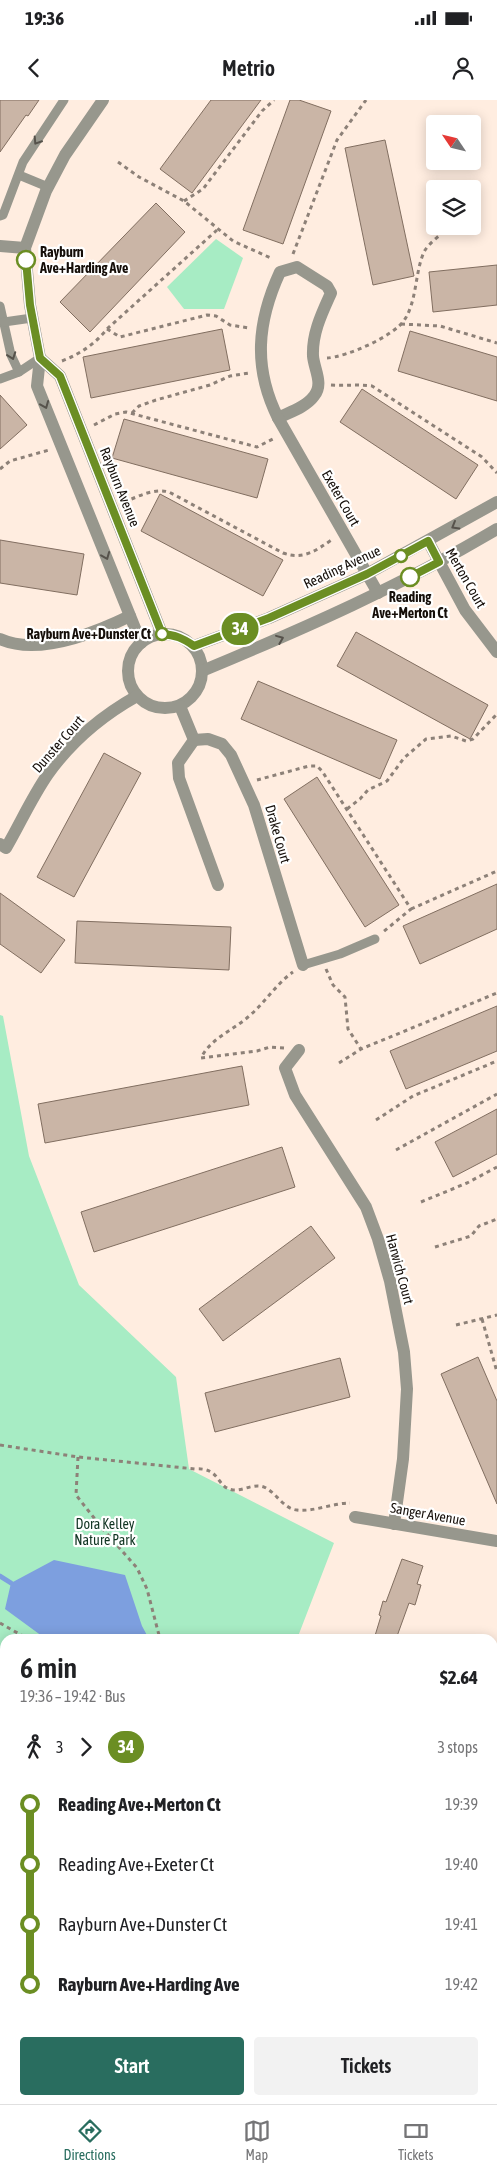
<!DOCTYPE html>
<meta charset="utf-8">
<style>
:root{--surface:#fff;--page:#f2f2f2;--text:#202124;--muted:#757577;--line:#e0e0e0;--accent:#296d5f}
body{margin:0;font-family:"Asap Condensed",sans-serif;background:var(--page);color:var(--text);height:100vh;display:flex;flex-direction:column;font-size:19px;white-space:nowrap}
*{box-sizing:border-box;margin:0}
p{font-size:16px;color:var(--muted)}
.icon{flex:none;width:28px;height:28px;fill:none;stroke:currentColor;stroke-width:2;stroke-linecap:round;stroke-linejoin:round}
.map{position:relative;flex:1;overflow:hidden}
.details{position:absolute;left:0px;top:1534px;width:498px;height:471px;display:flex;flex-direction:column;background:var(--surface);border-radius:15px 15px 0 0;box-shadow:0 2px 12px #0003}
.details>*{flex:none}
.badge{padding:0 10px;border-radius:16px;font-size:18px;line-height:32px}
.needle{width:32px;rotate:305deg}
.tools{position:absolute;left:426px;top:15px;display:grid;gap:10px}
.tools a{display:grid;place-items:center;width:55px;height:55px;border-radius:5px;background:var(--surface);box-shadow:0 2px 12px #0003;font-size:25px}
.map>.badge{position:absolute;translate:-50% -50%;box-shadow:0 0 0 2px #fff}
.legs{display:flex;align-items:center;gap:8px;height:55px;padding:0 20px;font-size:16px}
.legs p{margin-inline-start:auto}
.head{display:flex;align-items:center;justify-content:space-between;height:85px;padding:0 20px}
h1{font-size:28px;font-weight:600;line-height:38px}
.cta{display:flex;gap:10px;margin-top:auto;padding:10px 20px}
.cta a{flex:1;height:58px;border-radius:5px;background:var(--accent);color:#fff;font-size:20px;font-weight:600;line-height:58px;text-align:center}
.cta a+a{background:var(--page);color:var(--text)}
ul{padding:0 20px;list-style:none}
li{display:flex;align-items:center;gap:18px;height:60px;font-size:19px}
li i{display:grid;place-items:center;width:8px;height:100%;margin:0 6px;background:currentColor}
li i::after{content:'';width:12px;height:12px;margin:-6px;border:4px solid;border-radius:50%;background:var(--surface)}
li p{margin-inline-start:auto}
li:first-child i{background:linear-gradient(#0000 50%,currentColor 0)}
li:last-child i{background:linear-gradient(currentColor 50%,#0000 0)}
.status{display:flex;justify-content:space-between;align-items:center;height:35px;padding:0 25px;background:var(--surface);direction:ltr}
.status svg{height:14px;fill:currentColor}
header{display:flex;justify-content:space-between;align-items:center;height:65px;padding:0 20px;background:var(--surface);font-size:22px;font-weight:600}
.tab-bar{display:flex;justify-content:space-around;align-items:center;height:70px;border-top:1px solid var(--line);background:var(--surface);font-size:14px;color:var(--muted)}
.tab-bar a{display:grid;justify-items:center;gap:2px}
.tab-bar .on{color:var(--accent)}
.map>svg:first-child{display:block}
</style>
<div class="status"><b>19:36</b><svg viewBox="0 0 49 12"><path d="M0 12V9h3v3zM5 12V6h3v6zM10 12V3h3v9zM15 12V0h3v12zM26 1h20v11H26zM47 4h2v5h-2z"/></svg></div>
<header><svg class="icon" aria-label="back" viewBox="0 0 24 24"><path d="M15 5l-7 7 7 7"/></svg>Metrio<svg class="icon" aria-label="person" viewBox="0 0 24 24"><circle cx="12" cy="8" r="4"/><path d="M4 21q1-7 8-7t8 7"/></svg></header>
<div class="map">
<svg width="497" height="2004" viewBox="0 0 497 2004">
<rect width="100%" height="100%" fill="#ffede0"/>
<!-- green -->
<g fill="#a7ecc4">
<path d="M216,139L243,158L224,209H184L167,187Z"/>
<path d="M0,915L3,916L29,1056L79,1185L176,1277L189,1369L334,1443L297,1539H5V1920L0,1921Z"/>
<path d="M493,1830L497,1831V2004H245L242,2000H492Z"/>
</g>
<!-- water -->
<g fill="#7d9fdf">
<path d="M54,1460L125,1475L142,1526L149,1539H46L5,1509L11,1483Z"/>
<path d="M0,1660L5,1661V1733L0,1732Z"/>
<path d="M317,2000H461L471,2004H327Z"/>
</g>
<g fill="none" stroke-linecap="round" stroke-linejoin="round">
<!-- stream -->
<g stroke="#7d9fdf" stroke-width="5">
<path d="M0,1476L11,1483"/>
<path d="M0,1571L5,1573"/>
</g>
</g>
<!-- building -->
<g fill="#cab5a6" stroke="#816e60">
<path d="M0,0H39L28,16L26,15L0,52Z"/>
<path d="M211,0H261L192,93L160,69Z"/>
<path d="M290,0H299L331,11L283,144L243,130Z"/>
<path d="M385,40L414,176L373,185L345,48Z"/>
<path d="M156,103L185,132L90,232L60,202Z"/>
<path d="M497,165V205L433,212L429,172Z"/>
<path d="M222,229L230,270L91,298L83,257Z"/>
<path d="M410,231L497,257V301L398,271Z"/>
<path d="M362,289L478,365L456,399L340,322Z"/>
<path d="M0,295L27,325L0,349Z"/>
<path d="M124,319L268,359L257,398L112,358Z"/>
<path d="M160,394L283,460L263,496L141,431Z"/>
<path d="M0,440L84,454L77,495L0,483Z"/>
<path d="M356,532L488,605L470,639L337,566Z"/>
<path d="M258,581L397,640L380,679L241,619Z"/>
<path d="M104,653L141,673L74,797L37,777Z"/>
<path d="M317,677L399,805L365,827L284,699Z"/>
<path d="M497,784V829L420,864L403,826Z"/>
<path d="M0,793L65,840L41,873L0,844Z"/>
<path d="M77,821L231,827L229,870L75,863Z"/>
<path d="M497,906V951L406,989L390,951Z"/>
<path d="M242,966L249,1005L45,1043L38,1004Z"/>
<path d="M497,1009V1054L453,1077L435,1042Z"/>
<path d="M282,1047L295,1087L94,1152L81,1112Z"/>
<path d="M311,1126L335,1158L223,1241L199,1209Z"/>
<path d="M478,1257L497,1301V1404L441,1274Z"/>
<path d="M340,1258L350,1297L215,1332L205,1293Z"/>
<path d="M402,1459L423,1466L417,1484L421,1485L415,1505L409,1503L396,1539H374L381,1516L379,1515L383,1501L386,1502Z"/>
</g>
<g fill="none" stroke-linecap="round" stroke-linejoin="round">
<!-- path -->
<g stroke="#8d8178" stroke-width="3" stroke-dasharray="4 4" stroke-linecap="butt">
<path d="M118,62L139,77L184,101L233,141L273,159"/>
<path d="M184,101L203,89L262,11L274,0"/>
<path d="M293,154L337,40L366,0"/>
<path d="M401,224L440,226L497,243"/>
<path d="M107,229L120,237L207,215L216,216L230,225L249,228"/>
<path d="M327,258C346,257 395,236 405,219C417,200 415,172 424,152C428,144 439,136 446,130"/>
<path d="M62,261C80,254 95,244 107,229L217,130"/>
<path d="M331,285C345,286 358,284 372,286L482,357L497,373"/>
<path d="M132,313L139,306L156,300L210,285L230,276L249,273"/>
<path d="M94,325L115,314L126,312L257,347L275,338"/>
<path d="M0,369L10,361L49,350"/>
<path d="M124,402C140,396 153,388 169,392L283,453C304,460 315,451 333,439"/>
<path d="M257,680L309,666H317L322,671L411,809L383,832"/>
<path d="M347,709L360,699L368,690L387,681L404,658L426,639L451,636L466,641L473,639L497,614"/>
<path d="M411,809L497,771"/>
<path d="M326,869L333,885L345,897L348,929L361,949"/>
<path d="M284,948L270,947L257,951L201,958C211,938 232,931 248,917C265,903 275,885 293,872"/>
<path d="M339,963L361,949L497,893"/>
<path d="M376,1020L413,996L497,961"/>
<path d="M396,1050L497,994"/>
<path d="M421,1102L467,1083L497,1067"/>
<path d="M435,1147L471,1136L479,1126L497,1119"/>
<path d="M482,1219L497,1272"/>
<path d="M456,1225L497,1215"/>
<path d="M0,1345L78,1357L195,1369C221,1367 216,1388 233,1390C244,1391 255,1382 266,1388C277,1394 284,1409 297,1410C314,1412 333,1403 350,1403"/>
<path d="M78,1357L76,1395L102,1428L137,1468L147,1489L160,1539"/>
<path d="M0,1523L28,1539"/>
<path d="M492,1951H497"/>
<path d="M492,1990L497,1992"/>
</g>
<!-- service -->
<g stroke="#97978d" stroke-width="9">
<path d="M19,75L48,87"/>
<path d="M0,116L3,115L23,62L64,0"/>
<path d="M0,206L11,255L19,272"/>
<path d="M4,222L32,218"/>
<path d="M0,279L19,272L40,258"/>
<path d="M303,865L340,854L375,839"/>
<path d="M492,1806L497,1807"/>
</g>
<!-- minor -->
<g stroke="#97978d" stroke-width="12">
<path d="M103,0L65,55L46,91L25,148L30,205L40,258L37,286L141,543"/>
<path d="M0,146L25,148"/>
<path d="M297,167L327,186L331,193C322,213 312,233 313,256C314,269 324,284 314,296C306,307 290,312 278,318C253,268 257,222 280,172Z"/>
<path d="M40,258L60,276L162,534"/>
<path d="M278,318L378,493"/>
<path d="M428,441L465,510L497,552"/>
<circle cx="165" cy="571" r="37"/>
<path d="M0,539C38,556 95,533 130,516"/>
<path d="M194,546L269,518L367,474L497,402"/>
<path d="M202,571C303,529 403,485 497,429"/>
<path d="M180,606L194,640L178,663L179,678L218,785"/>
<path d="M194,640L208,639L222,644L231,655L254,705L303,865"/>
<path d="M0,744L6,748C20,724 32,697 48,674C71,642 103,615 137,596"/>
<path d="M299,950L285,968L295,995L366,1107L378,1139L390,1181L404,1252L407,1289L403,1359L394,1424"/>
<path d="M355,1417L497,1441"/>
</g>
</g>
<!-- one-way arrows -->
<defs><path id="oneway-chevron" d="M-2-3.5L2.5 0L-2 3.5" fill="none" stroke-width="1.6" stroke-linecap="round" stroke-linejoin="round" transform="scale(1.25)"/></defs>
<g stroke="#56524b">
<use href="#oneway-chevron" transform="translate(37 41) rotate(123)"/>
<use href="#oneway-chevron" transform="translate(12 256) rotate(70)"/>
<use href="#oneway-chevron" transform="translate(45 305) rotate(68)"/>
<use href="#oneway-chevron" transform="translate(455 426) rotate(150)"/>
<use href="#oneway-chevron" transform="translate(106 456) rotate(68)"/>
<use href="#oneway-chevron" transform="translate(280 539) rotate(-22)"/>
</g>
<g fill="none" stroke-linecap="round" stroke-linejoin="round">
<!-- line-1 casing -->
<g stroke="#fff" stroke-width="11">
<path id="line-1" d="M26,160L30,205L40,258L60,276L162,534C175,535 183,538 194,546L269,518L367,474L428,441L439,462L410,477"/>
</g>
<!-- line-1 -->
<use href="#line-1" stroke="#6b8e23" stroke-width="8"/>
</g>
<!-- markers -->
<g fill="#fff" stroke="#6b8e23" stroke-width="2.5">
<circle cx="26" cy="160" r="9"/>
<circle cx="401" cy="456" r="6"/>
<circle cx="410" cy="477" r="9"/>
<circle cx="162" cy="534" r="6"/>
</g>
<g text-anchor="middle" stroke-width="4.5" stroke-linejoin="round" paint-order="stroke">
<!-- stop labels -->
<g font-size="14" font-weight="bold" fill="#150e09" stroke="#fff" text-anchor="start">
<text x="40" y="157">Rayburn<tspan x="40" dy="16">Ave+Harding Ave</tspan></text>
<text x="410" y="502" text-anchor="middle">Reading<tspan x="410" dy="16">Ave+Merton Ct</tspan></text>
<text x="151" y="539" text-anchor="end">Rayburn Ave+Dunster Ct</text>
</g>
<!-- street labels -->
<g font-size="14" fill="#150e09" stroke="#fff">
<text transform="translate(120 387) rotate(68)" y="5">Rayburn Avenue</text>
<text transform="translate(341 398) rotate(60)" y="5">Exeter Court</text>
<text transform="translate(342 467) rotate(-25)" y="5">Reading Avenue</text>
<text transform="translate(466 478) rotate(60)" y="5">Merton Court</text>
<text transform="translate(58 644) rotate(-49)" y="5">Dunster Court</text>
<text transform="translate(278 734) rotate(74)" y="5">Drake Court</text>
<text transform="translate(400 1169) rotate(75)" y="5">Harwich Court</text>
<text transform="translate(428 1414) rotate(10)" y="5">Sanger Avenue</text>
</g>
<!-- park labels -->
<g font-size="14" fill="#103422" stroke="#fff">
<text x="105" y="1429">Dora Kelley<tspan x="105" dy="16">Nature Park</tspan></text>
</g>
</g>
</svg>
<div class="tools">
<a><svg class="needle" viewBox="-14 -14 28 28"><path d="M0-13l5 13h-10z" fill="#e53935"/><path d="M0 13l5-13h-10z" fill="#757577"/></svg></a>
<a><svg class="icon" aria-label="layers" viewBox="0 0 24 24"><path d="M12 4l9 5-9 5-9-5zM3 14l9 5 9-5"/></svg></a>
</div>
<b class="badge" style="left:240px;top:529px;background:#6b8e23;color:#fff">34</b>
<section class="details">
<div class="head"><div><h1>6 min</h1><p>19:36 – 19:42 · Bus</p></div><b>$2.64</b></div>
<div class="legs"><svg class="icon" aria-label="walk" viewBox="0 0 24 24"><circle cx="13" cy="4" r="2"/><path d="M13 8l-2 6 4 7M11 14l-3 7M7 12l3-4h3l4 4"/></svg>3<svg class="icon" aria-label="forward" viewBox="0 0 24 24"><path d="M9 5l7 7-7 7"/></svg><b class="badge" style="background:#6b8e23;color:#fff">34</b><p>3 stops</p></div>
<ul>
<li><i style="color:#6b8e23"></i><b>Reading Ave+Merton Ct</b><p>19:39</p></li>
<li><i style="color:#6b8e23"></i><span>Reading Ave+Exeter Ct</span><p>19:40</p></li>
<li><i style="color:#6b8e23"></i><span>Rayburn Ave+Dunster Ct</span><p>19:41</p></li>
<li><i style="color:#6b8e23"></i><b>Rayburn Ave+Harding Ave</b><p>19:42</p></li>
</ul>
<div class="cta"><a>Start</a><a>Tickets</a></div>
</section>
</div>
<nav class="tab-bar">
<a class="on"><svg class="icon" aria-label="directions" viewBox="0 0 24 24"><path d="M12 3l9 9-9 9-9-9zM9 14v-3h6M13 9l2 2-2 2"/></svg>Directions</a>
<a><svg class="icon" aria-label="map" viewBox="0 0 24 24"><path d="M3 6l6-2 6 2 6-2v14l-6 2-6-2-6 2zM9 4v14M15 6v14"/></svg>Map</a>
<a><svg class="icon" aria-label="tickets" viewBox="0 0 24 24"><path d="M3 7h18v10H3zM15 7v10"/></svg>Tickets</a>
</nav>
